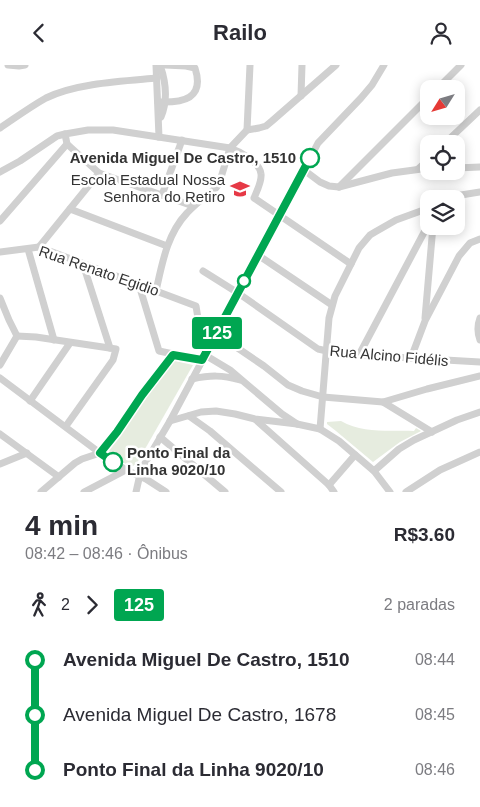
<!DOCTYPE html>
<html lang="pt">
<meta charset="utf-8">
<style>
:root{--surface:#fff;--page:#f7f7f7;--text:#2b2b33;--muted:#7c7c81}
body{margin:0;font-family:Helvetica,sans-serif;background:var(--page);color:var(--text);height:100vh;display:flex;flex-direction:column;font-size:19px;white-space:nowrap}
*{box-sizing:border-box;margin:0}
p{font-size:16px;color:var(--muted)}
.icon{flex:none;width:28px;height:28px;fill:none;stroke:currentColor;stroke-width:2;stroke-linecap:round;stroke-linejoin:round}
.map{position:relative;height:427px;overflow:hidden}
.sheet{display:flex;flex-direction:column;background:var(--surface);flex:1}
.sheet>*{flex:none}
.badge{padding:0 10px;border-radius:4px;font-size:18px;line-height:32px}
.needle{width:32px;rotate:233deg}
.fabs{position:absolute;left:420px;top:15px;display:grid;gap:10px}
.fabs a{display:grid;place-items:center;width:45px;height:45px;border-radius:10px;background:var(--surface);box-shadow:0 2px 12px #0003;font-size:25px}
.map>.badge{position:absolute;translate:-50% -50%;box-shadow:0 0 0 2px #fff}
.legs{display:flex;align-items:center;gap:8px;height:55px;padding:0 25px;font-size:16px}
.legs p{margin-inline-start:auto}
.summary{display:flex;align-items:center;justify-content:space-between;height:85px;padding:0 25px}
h1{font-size:28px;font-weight:600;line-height:38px}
ul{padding:0 25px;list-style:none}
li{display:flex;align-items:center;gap:18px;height:55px;font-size:19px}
li i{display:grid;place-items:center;width:8px;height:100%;margin:0 6px;background:currentColor}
li i::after{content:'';width:12px;height:12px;margin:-6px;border:4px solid;border-radius:50%;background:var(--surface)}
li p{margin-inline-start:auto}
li:first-child i{background:linear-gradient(#0000 50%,currentColor 0)}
li:last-child i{background:linear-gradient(currentColor 50%,#0000 0)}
header{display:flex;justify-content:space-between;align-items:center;height:65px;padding:0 25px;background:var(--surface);font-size:22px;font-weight:600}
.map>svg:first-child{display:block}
</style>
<header><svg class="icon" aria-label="back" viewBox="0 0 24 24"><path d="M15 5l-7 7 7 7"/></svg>Railo<svg class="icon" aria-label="person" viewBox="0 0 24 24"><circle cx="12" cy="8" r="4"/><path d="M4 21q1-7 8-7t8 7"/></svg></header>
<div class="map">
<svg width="480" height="427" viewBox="0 0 480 427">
<rect width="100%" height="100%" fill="#fff"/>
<!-- green -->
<g fill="#e6ecdf">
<path d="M175,296L193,300L137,398L133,401L124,398L109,386L162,307L170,298Z"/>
<path d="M341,356C363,369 390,365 414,366L416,363L421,366L400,377L373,397L336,366L327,359V357Z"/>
</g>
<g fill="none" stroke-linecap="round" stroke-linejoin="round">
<!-- minor -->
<g stroke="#d0d0d0" stroke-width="7">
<path d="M8,0L19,1L25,0"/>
<path d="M156,0L159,72"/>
<path d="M160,0C166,17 168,35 161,52"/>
<path d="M437,24L461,0"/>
<path d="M301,31L302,0"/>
<path d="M158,37C183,38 205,34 195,3L186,1L165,0"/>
<path d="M0,63C15,53 30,42 46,33C76,18 124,16 157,13"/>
<path d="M247,65L250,0"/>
<path d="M67,79L99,108L193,141"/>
<path d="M444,79L480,45"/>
<path d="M456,103L480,102"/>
<path d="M418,104L429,94"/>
<path d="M304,105L320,117L329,121L339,122L392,108L429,103"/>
<path d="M0,107L20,96L57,71L65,69L88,65H113L230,83C239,86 260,97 261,109C262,116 257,126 254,133L351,199"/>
<path d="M339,122L429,32"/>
<path d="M162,130L182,75"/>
<path d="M451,134L461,130L480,127"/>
<path d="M70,144L167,181"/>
<path d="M0,156L67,79L65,69"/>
<path d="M39,182L99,108"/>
<path d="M28,184L54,275"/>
<path d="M0,187L39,182L196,241L202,278L205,290L230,305L282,349L297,359"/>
<path d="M258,190L332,240"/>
<path d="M83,199L110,283"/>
<path d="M203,206L238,228L318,284L327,286L359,290L480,297"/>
<path d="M139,220L159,286L202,295"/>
<path d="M156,226C162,199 167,169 187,148C196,138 206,131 216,123L219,119L230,83L247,65L259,63L266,61L272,56L336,0"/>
<path d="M0,233L9,255L17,271"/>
<path d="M425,253L433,161"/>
<path d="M480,253C477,261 477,267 480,275"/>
<path d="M217,269L264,301L288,320L302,326L323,332L383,337L432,367"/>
<path d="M17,271L36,272L116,284L113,295L66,361"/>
<path d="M359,290L429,158"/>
<path d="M411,293L425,256L459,191L470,178L480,174"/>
<path d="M0,300L17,271"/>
<path d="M0,313L100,388L126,405L146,414L166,427"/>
<path d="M192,314C211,310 222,310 240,315"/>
<path d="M30,336L70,278"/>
<path d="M383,337L427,324L480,311"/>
<path d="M189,351L210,366L281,427"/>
<path d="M256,355L329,420L334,427"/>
<path d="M170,356L201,347L216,346L235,349L255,354L297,359L320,364L339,376L374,406L390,427"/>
<path d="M320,364L329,253L335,231L359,183L370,170L375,167L396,155L429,143"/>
<path d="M0,369L59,412"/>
<path d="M160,372L225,427"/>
<path d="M0,399L27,388"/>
<path d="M374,406L399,384L414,375L457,355L480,347"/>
<path d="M329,420L355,390"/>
<path d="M41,427L75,398L82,394L100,388L117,367L142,330L173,290"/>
<path d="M84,427L126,405"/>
<path d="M136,427L141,405L170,356L304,105L318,78L361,33L372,20L384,0"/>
<path d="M406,427L440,405L480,387"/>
</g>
</g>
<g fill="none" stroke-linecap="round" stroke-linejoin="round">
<!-- line-1 casing -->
<g stroke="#fff" stroke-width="11">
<path id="line-1" d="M113,397L100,388L117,367L142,330L173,290L202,295L310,93"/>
</g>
<!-- line-1 -->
<use href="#line-1" stroke="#00a651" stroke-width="8"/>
</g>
<!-- icons -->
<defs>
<g id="school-bare" transform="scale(1.5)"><path d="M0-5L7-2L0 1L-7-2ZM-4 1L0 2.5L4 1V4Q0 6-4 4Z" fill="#e63946" stroke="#fff" stroke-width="2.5" paint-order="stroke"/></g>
</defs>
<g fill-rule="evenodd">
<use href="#school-bare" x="240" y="124"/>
</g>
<!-- markers -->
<g fill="#fff" stroke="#00a651" stroke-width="2.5">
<circle cx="310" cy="93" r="9"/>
<circle cx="244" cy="216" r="6"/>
<circle cx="113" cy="397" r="9"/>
</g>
<g text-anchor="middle" stroke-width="5" stroke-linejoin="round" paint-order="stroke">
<!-- stop labels -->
<g font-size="15" font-weight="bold" fill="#333" stroke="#fff" text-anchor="end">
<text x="296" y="98">Avenida Miguel De Castro, 1510</text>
<text x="127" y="393" text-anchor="start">Ponto Final da<tspan x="127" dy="17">Linha 9020/10</tspan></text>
</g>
<!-- poi labels -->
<g font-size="15" fill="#333" stroke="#fff" text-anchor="end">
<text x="225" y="120">Escola Estadual Nossa<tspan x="225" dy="17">Senhora do Retiro</tspan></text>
</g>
<!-- street labels -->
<g font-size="15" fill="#333" stroke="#fff">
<text transform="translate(99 206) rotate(19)" y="5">Rua Renato Egidio</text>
<text transform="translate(389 291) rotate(5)" y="5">Rua Alcino Fidélis</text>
</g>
</g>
</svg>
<div class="fabs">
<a><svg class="needle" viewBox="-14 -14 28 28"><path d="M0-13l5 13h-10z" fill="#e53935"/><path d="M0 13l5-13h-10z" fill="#7c7c81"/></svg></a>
<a><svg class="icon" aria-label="locate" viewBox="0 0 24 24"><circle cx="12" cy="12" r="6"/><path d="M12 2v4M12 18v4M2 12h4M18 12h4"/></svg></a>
<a><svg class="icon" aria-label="layers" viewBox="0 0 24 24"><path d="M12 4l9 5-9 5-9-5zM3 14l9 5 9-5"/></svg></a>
</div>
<b class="badge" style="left:217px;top:268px;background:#00a651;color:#fff">125</b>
</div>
<section class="sheet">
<div class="summary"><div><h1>4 min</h1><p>08:42 – 08:46 · Ônibus</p></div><b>R$3.60</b></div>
<div class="legs"><svg class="icon" aria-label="walk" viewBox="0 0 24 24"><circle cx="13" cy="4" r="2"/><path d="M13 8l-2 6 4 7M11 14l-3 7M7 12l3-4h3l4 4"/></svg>2<svg class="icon" aria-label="forward" viewBox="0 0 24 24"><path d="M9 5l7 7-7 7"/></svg><b class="badge" style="background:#00a651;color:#fff">125</b><p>2 paradas</p></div>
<ul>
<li><i style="color:#00a651"></i><b>Avenida Miguel De Castro, 1510</b><p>08:44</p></li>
<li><i style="color:#00a651"></i><span>Avenida Miguel De Castro, 1678</span><p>08:45</p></li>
<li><i style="color:#00a651"></i><b>Ponto Final da Linha 9020/10</b><p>08:46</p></li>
</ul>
</section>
